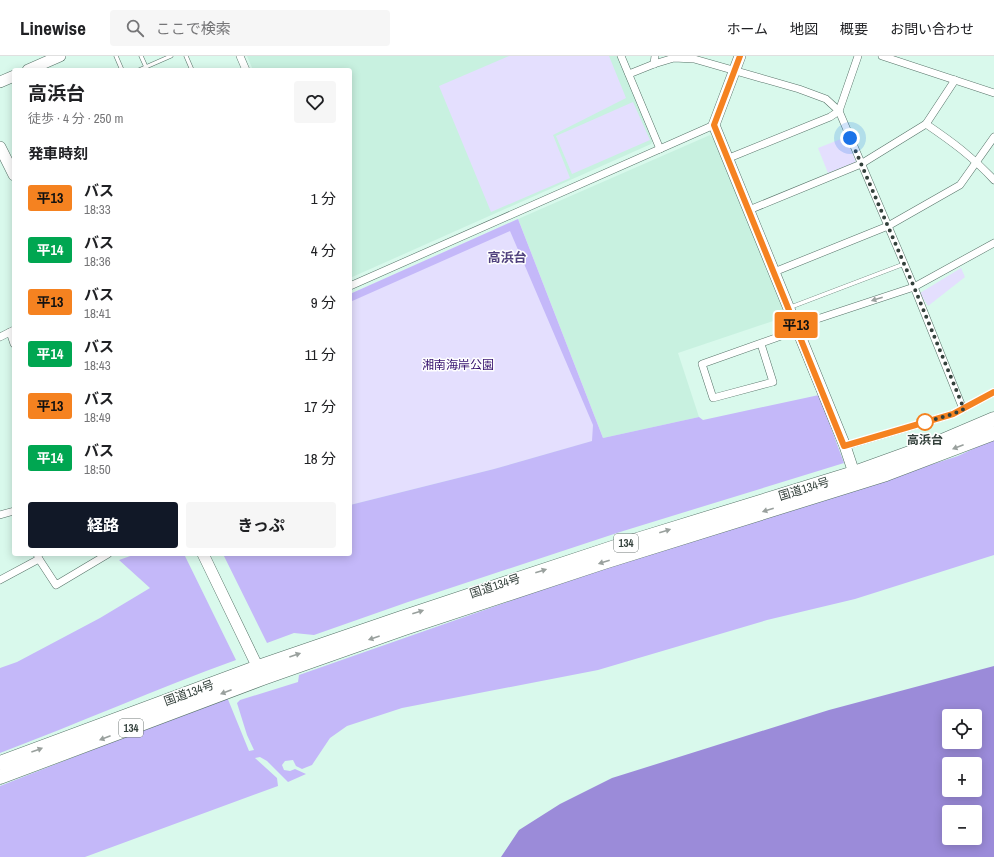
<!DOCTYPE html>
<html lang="ja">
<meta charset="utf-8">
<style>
:root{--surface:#fff;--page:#f6f6f6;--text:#202124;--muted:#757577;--line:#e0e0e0;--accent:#111827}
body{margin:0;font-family:"Archivo Narrow","Noto Sans JP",sans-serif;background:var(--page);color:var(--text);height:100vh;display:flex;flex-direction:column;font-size:15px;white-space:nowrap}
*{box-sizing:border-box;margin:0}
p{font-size:13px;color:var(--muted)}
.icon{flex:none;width:22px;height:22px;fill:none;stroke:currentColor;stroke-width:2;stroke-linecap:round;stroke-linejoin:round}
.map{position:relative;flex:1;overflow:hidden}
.sheet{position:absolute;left:12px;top:12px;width:340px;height:488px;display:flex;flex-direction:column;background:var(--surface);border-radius:4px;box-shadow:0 2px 10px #0003}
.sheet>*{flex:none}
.badge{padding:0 8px;border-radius:3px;font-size:14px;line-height:26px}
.tools{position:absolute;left:942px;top:653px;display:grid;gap:8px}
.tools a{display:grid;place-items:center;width:40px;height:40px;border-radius:4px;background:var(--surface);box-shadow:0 2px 10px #0003;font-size:20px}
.you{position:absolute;width:20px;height:20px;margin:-10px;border:3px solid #fff;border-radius:50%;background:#1a73e8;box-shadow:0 0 0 6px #1a73e833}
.map>.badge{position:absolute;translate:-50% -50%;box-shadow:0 0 0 2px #fff}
h2{padding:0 16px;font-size:15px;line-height:36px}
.round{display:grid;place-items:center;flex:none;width:42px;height:42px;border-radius:4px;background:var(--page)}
.overview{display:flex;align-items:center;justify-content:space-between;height:68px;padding:0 16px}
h1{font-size:19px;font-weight:700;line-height:30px}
.cta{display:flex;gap:8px;margin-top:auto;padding:8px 16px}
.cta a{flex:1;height:46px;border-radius:4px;background:var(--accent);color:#fff;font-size:16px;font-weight:700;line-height:46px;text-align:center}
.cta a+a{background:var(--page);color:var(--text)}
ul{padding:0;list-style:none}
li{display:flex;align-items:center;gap:12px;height:52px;padding:0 16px}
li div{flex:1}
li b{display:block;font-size:15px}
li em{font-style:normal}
li .badge{min-width:44px;font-weight:700;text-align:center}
header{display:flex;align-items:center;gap:24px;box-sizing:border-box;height:56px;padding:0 20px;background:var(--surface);border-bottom:1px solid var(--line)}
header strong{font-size:19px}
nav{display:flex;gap:22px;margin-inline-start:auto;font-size:14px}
.search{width:280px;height:36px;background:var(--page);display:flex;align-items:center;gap:10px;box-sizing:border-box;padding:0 14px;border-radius:4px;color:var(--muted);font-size:15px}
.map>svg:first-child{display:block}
</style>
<header>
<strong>Linewise</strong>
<div class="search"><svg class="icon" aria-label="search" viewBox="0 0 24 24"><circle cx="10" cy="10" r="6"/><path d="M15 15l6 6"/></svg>ここで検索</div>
<nav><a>ホーム</a><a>地図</a><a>概要</a><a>お問い合わせ</a></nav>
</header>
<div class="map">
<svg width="994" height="801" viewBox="0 0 994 801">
<rect width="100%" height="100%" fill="#d9f9ec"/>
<!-- built -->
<g fill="#c8f1e0">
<path d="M247,0H618L653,85L651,88L350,222V14H253Z"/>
<path d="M710,79L713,82L788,260L678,297L699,361L603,382L518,163Z"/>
</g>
<!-- green -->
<g fill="#e4dffe">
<path d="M509,0H609L626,42L553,79L570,122L491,156L439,30Z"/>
<path d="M633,46L650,84L572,118L556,80Z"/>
<path d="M846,81L856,106L828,117L818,92Z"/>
<path d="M518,163L603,382L494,413L350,449V238Z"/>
<path d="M961,212L965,221L928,250L920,237Z"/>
</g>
<!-- forest -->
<g fill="#c4b8f9">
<path d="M518,163L603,382L699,361L703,364L819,339L844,407L620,476L408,546L314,579L294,577L267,587L223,498H350V449L494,413L592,385L593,369L510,175L350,246V238Z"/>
<path d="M994,383V499L855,543L767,564L598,614L402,652L347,670L330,682L312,709L302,713L296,710L293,704L285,705L282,709L284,714L290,715L295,713L306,718L288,726L267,705L260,701L255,702L277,722L278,730L85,801H0V730L227,641L249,695L254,694L247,679L237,647L240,644L298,626L299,619L513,544L519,534L815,446L958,400Z"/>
<path d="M136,498H184L236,604C156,633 79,667 0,697V612L17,606L100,562L150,532L119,504Z"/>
</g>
<!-- water -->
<path fill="#9b8bd9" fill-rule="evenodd" d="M994,610V801H501L519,774L560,748L612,722L829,654ZM949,660H975V686H949ZM949,708H975V734H949ZM949,756H975V782H949Z"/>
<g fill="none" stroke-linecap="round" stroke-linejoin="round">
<!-- lane casing -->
<g stroke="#567368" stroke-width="4.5">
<g id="lane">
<path d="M116,0L122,14"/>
<path d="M141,0L146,11"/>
<path d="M186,0L192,14"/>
<path d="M139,14L171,0"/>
<path d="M791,251L904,208"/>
</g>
</g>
<!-- street casing -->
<g stroke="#567368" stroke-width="8">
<g id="street">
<path d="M240,0L246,14"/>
<path d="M621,0L660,93"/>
<path d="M882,0L994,37"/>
<path d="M654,8L655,0"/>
<path d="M629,18L654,8L674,2L694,3L799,33L826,43L839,55L914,231L963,353"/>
<path d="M926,68C951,85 973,101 994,124"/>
<path d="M729,102L830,61L839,55L858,0"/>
<path d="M749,154L861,108L926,68L955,24"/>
<path d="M774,216L888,170L960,129L994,81"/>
<path d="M350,230L714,69"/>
<path d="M796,270L914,231L994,187"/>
<path d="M10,276L14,288"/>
<path d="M0,281L14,274"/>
<path d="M761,288L773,326L713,342L702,308L798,274"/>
<path d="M845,390L953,358L994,336"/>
<path d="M0,459L14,455"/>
<path d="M37,498L39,503L56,529L108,498"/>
<path d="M0,524L39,503"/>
</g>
</g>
<!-- secondary casing -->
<g stroke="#567368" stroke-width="12">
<g id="secondary">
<path d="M740,0L714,69L845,390L854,417"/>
<path d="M28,14L60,0"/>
<path d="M0,26L14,20"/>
<path d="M0,91L14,119"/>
<path d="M203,498L261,618"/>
</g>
</g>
<!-- highway casing -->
<g stroke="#567368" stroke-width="15">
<g id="highway">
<path d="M0,707L258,611L401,562L627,487L854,417L940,386L994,363"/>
<path d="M0,721L263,622L405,572L604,506L886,418L994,377"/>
</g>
</g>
<!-- lane -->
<use href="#lane" stroke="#fff" stroke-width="3.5"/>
<!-- street -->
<use href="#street" stroke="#fff" stroke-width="7"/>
<!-- secondary -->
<use href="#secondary" stroke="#fff" stroke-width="11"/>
<!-- highway -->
<use href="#highway" stroke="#fff" stroke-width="14"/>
</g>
<!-- one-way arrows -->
<defs><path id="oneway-solid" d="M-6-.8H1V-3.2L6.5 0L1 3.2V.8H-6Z"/></defs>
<g fill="#99a09d">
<use href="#oneway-solid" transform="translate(877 243) rotate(162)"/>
<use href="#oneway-solid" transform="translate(958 391) rotate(159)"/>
<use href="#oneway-solid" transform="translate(768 454) rotate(163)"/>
<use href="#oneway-solid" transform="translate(665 475) rotate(-17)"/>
<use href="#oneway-solid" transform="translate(604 506) rotate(162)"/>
<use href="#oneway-solid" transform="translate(541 515) rotate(-18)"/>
<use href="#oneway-solid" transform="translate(418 556) rotate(-18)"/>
<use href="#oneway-solid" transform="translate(374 582) rotate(161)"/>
<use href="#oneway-solid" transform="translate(295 599) rotate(-19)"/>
<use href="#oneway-solid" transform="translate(226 636) rotate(159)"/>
<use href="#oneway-solid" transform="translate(105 682) rotate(159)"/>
<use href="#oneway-solid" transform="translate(37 694) rotate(-20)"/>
</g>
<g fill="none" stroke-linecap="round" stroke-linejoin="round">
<!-- line casing -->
<g stroke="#fff" stroke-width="9">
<path id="line" d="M740,0L714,69L844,390L953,358L994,336"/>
</g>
<!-- line -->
<use href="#line" stroke="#f58220" stroke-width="6"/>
<!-- walk -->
<path stroke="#33403b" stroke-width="4" stroke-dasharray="0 7.2" d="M850,82L914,231L964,353L953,358L925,366"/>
</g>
<!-- markers -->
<circle fill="#fff" stroke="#f58220" stroke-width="2" cx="925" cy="366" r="8"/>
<g text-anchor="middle" stroke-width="3" stroke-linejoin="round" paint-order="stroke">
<!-- shield labels -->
<g fill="#fefefe" stroke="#707976" stroke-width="1">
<rect x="614" y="478" width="24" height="18" rx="3"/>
<rect x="119" y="663" width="24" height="18" rx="3"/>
</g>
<g font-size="11" font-weight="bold" fill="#33403b">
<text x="626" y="491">134</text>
<text x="131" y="676">134</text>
</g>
<!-- park labels -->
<g font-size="12" fill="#34106d" stroke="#fefefe">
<text x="458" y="313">湘南海岸公園</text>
</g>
<!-- stop labels -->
<g font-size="12" font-weight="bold" fill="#33403b" stroke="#fefefe">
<text x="925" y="388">高浜台</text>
</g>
<!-- street labels -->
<g font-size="12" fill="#33403b" stroke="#fefefe">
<text transform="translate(804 433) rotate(-17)" y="4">国道134号</text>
<text transform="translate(495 530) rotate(-18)" y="4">国道134号</text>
<text transform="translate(189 637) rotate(-20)" y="4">国道134号</text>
</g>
<!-- neighbourhood labels -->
<g font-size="13" font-weight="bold" fill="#4f407d" stroke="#fefefe">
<text x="507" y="206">高浜台</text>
</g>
</g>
</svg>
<div class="tools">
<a><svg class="icon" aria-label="locate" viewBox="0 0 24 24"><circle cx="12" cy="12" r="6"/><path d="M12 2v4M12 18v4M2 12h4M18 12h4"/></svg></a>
<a>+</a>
<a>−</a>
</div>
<div class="you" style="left:850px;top:82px"></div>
<b class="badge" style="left:796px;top:269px;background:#f58220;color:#111">平13</b>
<section class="sheet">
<div class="overview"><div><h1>高浜台</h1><p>徒歩 · 4 分 · 250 m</p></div><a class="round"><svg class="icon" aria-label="heart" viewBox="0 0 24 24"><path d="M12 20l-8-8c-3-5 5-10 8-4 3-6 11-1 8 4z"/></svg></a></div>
<h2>発車時刻</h2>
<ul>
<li><span class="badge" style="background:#f58220;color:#111">平13</span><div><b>バス</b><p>18:33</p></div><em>1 分</em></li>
<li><span class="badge" style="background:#00a651;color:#fff">平14</span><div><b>バス</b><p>18:36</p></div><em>4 分</em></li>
<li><span class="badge" style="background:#f58220;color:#111">平13</span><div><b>バス</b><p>18:41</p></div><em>9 分</em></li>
<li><span class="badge" style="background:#00a651;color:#fff">平14</span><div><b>バス</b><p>18:43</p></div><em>11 分</em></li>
<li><span class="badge" style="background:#f58220;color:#111">平13</span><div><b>バス</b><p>18:49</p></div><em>17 分</em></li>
<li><span class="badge" style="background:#00a651;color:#fff">平14</span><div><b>バス</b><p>18:50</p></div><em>18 分</em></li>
</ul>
<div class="cta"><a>経路</a><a>きっぷ</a></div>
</section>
</div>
